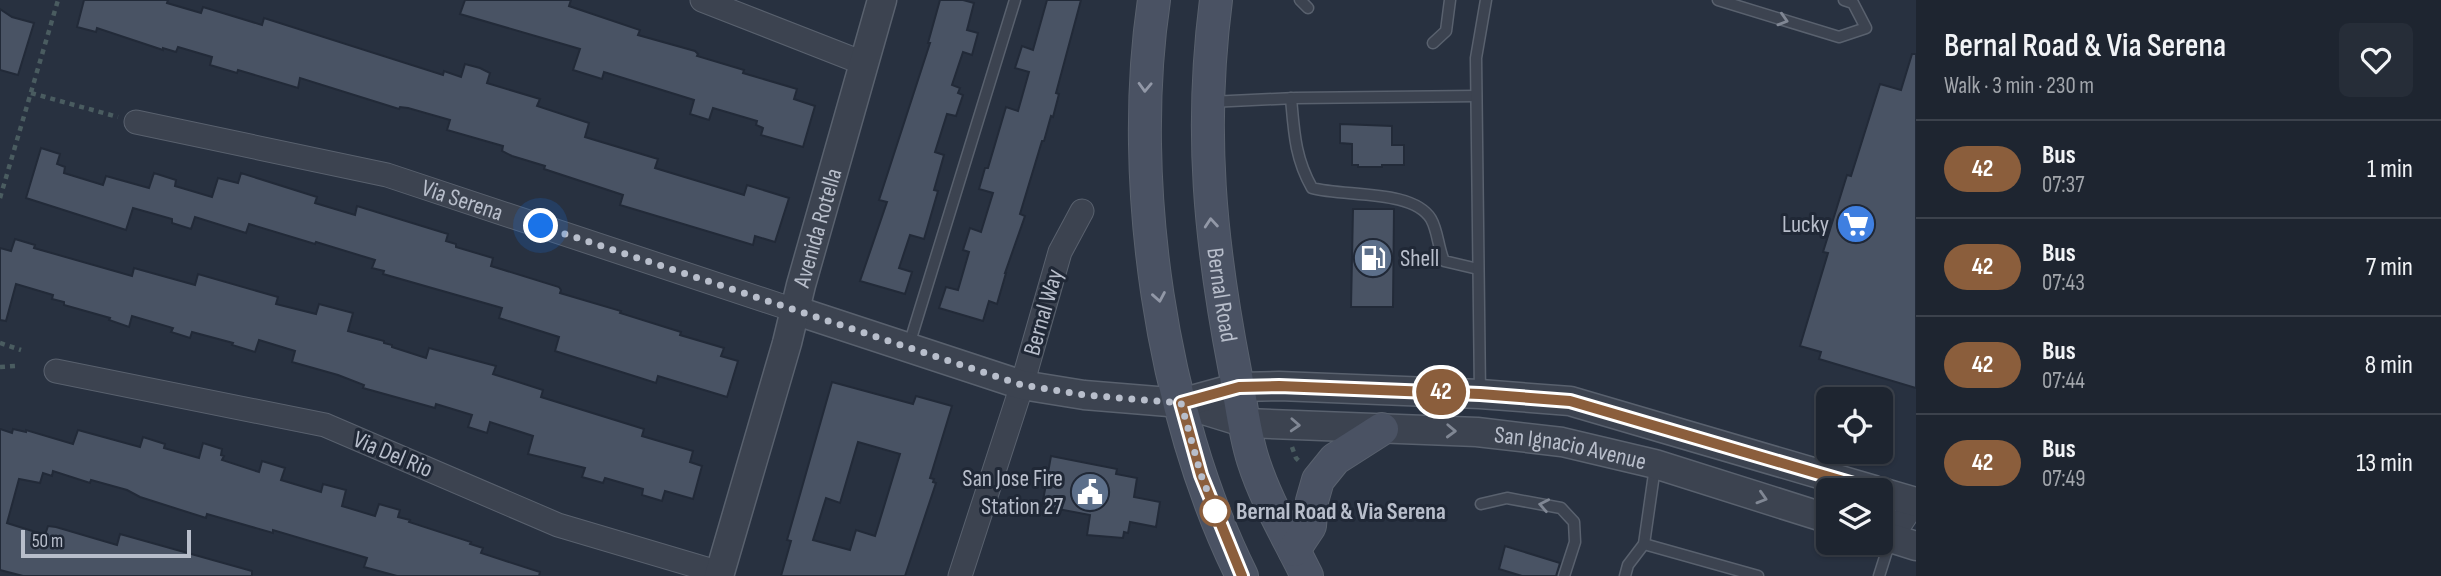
<!DOCTYPE html>
<meta charset="utf-8">
<style>
:root{--surface:#1e2530;--page:#262d38;--text:#f1f3f6;--muted:#a1a5ab;--line:#3c424c}
body{margin:0;font-family:"Sofia Sans Condensed",sans-serif;background:var(--page);color:var(--text);height:100vh;display:flex;flex-direction:column;font-size:26px;white-space:nowrap}
*{box-sizing:border-box;margin:0}
p{font-size:23px;color:var(--muted)}
.icon{flex:none;width:38px;height:38px;fill:none;stroke:currentColor;stroke-width:2;stroke-linecap:round;stroke-linejoin:round}
.map{position:relative;flex:1;overflow:hidden}
.drawer{display:flex;flex-direction:column;background:var(--surface);width:525px}
.drawer>*{flex:none}
.badge{padding:0 14px;border-radius:23px;font-size:24px;line-height:46px}
.tools{position:absolute;left:1816px;top:387px;display:grid;gap:14px}
.tools a{display:grid;place-items:center;width:77px;height:77px;border-radius:10px;background:var(--surface);box-shadow:0 2px 5px #0004,0 0 0 2px var(--line);font-size:35px}
.scale{position:absolute;left:21px;bottom:18px;width:170px;box-sizing:border-box;padding-left:7px;border:4px solid #b8becb;border-top:0;font-size:19px;line-height:24px;white-space:nowrap;color:#b8becb;-webkit-text-stroke:5px #202836;paint-order:stroke}
.you{position:absolute;width:35px;height:35px;margin:-18px;border:5px solid #fff;border-radius:50%;background:#1a73e8;box-shadow:0 0 0 10px #1a73e833}
.map>.badge{position:absolute;translate:-50% -50%;box-shadow:0 0 0 4px #fff}
.round{display:grid;place-items:center;flex:none;width:74px;height:74px;border-radius:10px;background:var(--page)}
.headline{display:flex;align-items:center;justify-content:space-between;height:119px;padding:0 28px}
h1{font-size:33px;font-weight:600;line-height:52px}
ul{padding:0;list-style:none}
li{display:flex;align-items:center;gap:21px;height:98px;padding:0 28px;border-top:2px solid var(--line)}
li div{flex:1}
li b{display:block;font-size:26px}
li em{font-style:normal}
li .badge{min-width:77px;font-weight:700;text-align:center}
main{display:flex;flex:1;min-height:0}
.map>svg:first-child{display:block}
</style>
<main>
<div class="map">
<svg width="1916" height="576" viewBox="0 0 1916 576">
<rect width="100%" height="100%" fill="#283140"/>
<!-- building -->
<g fill="#495364" stroke="#222a38" stroke-width="2" fill-rule="evenodd">
<path d="M84,0H168L167,3L201,13L203,7L262,25L264,18L443,75L444,71L461,77L465,64L480,68L490,73L487,83L540,99L537,106L589,123L585,137L658,159L655,168L744,195L747,185L789,198L775,242L755,236L753,245L620,205L623,195L544,169L545,166L512,156L502,151L503,146L447,130L450,120L408,108L400,107L399,109L300,78L298,88L238,70L237,73L210,65L212,57L178,47L176,52L163,48V50L97,28L96,32L77,27Z"/>
<path d="M465,0H571L569,6L640,30L638,35L695,51L698,54L697,56L744,70L743,73L797,89L794,99L815,106L803,147L761,135L763,128L756,125L757,121L713,108L709,120L690,114L694,100L604,72L602,79L573,70L580,49L460,14Z"/>
<path d="M940,0H963L974,3L967,30L978,33L972,55L963,52L952,85L960,88L958,93L963,95L956,116L947,114L935,152L944,155L934,190L938,191L924,239L910,235L899,268L912,272L905,294L860,281L887,202L879,200L930,43H928Z"/>
<path d="M1047,0H1081L1056,93L1059,94L1053,117L1051,116L1044,141H1042L1020,214L1025,216L1005,273H1006L997,304L989,301L983,321L939,308L946,287L958,290L969,252L963,250L970,228L981,232L993,193L979,189L985,168H988L1006,107L1018,111L1029,72L1015,68L1022,46L1033,50Z"/>
<path d="M0,9L12,17L34,23L18,75L0,70Z"/>
<path d="M1912,54H1916V388L1819,359L1821,352L1800,346L1828,253L1823,252L1847,175L1851,176L1880,84L1901,90Z"/>
<path d="M1340,124L1392,126V145H1404V165H1382V167H1358V165H1352V144L1340,143Z"/>
<path d="M41,148L60,154L57,164L65,167L64,173L103,185L106,176L149,188L154,173L176,180L175,186L212,197L218,178L238,183L241,173L317,197L315,203L355,215L357,206L448,234L446,241L456,244V247L493,258L491,266L559,287L561,290L560,293L621,311L620,313L681,332L680,335L724,348L721,356L738,361L727,397L658,376L656,383L555,351L559,337L499,318L502,308L383,274L384,271L372,268L375,260L316,242L315,244L249,224L246,233L195,217L191,229L172,223V219L133,208L126,230L26,198Z"/>
<path d="M1353,209H1394L1393,307H1351Z"/>
<path d="M15,239L35,245L34,248L132,276L134,268L195,285L198,274L278,297L276,304L316,314L319,304L353,313L348,331L384,341V343L392,345V347L426,358L429,348L496,366L493,374L543,390L541,397L644,429L642,436L693,451L690,462L702,466L693,499L665,491L662,501L642,495L643,489L605,478L603,483L582,477L585,468L528,454L533,436L490,422L487,433L468,427L472,415L436,404L435,408L363,388L364,385L338,375L292,362L295,351L259,340L255,352L232,345L233,343L192,332L190,338L171,332L173,328L132,316L129,327L109,320L110,318L64,305V302L52,299L53,295L16,284L6,321L0,320V248L11,251Z"/>
<path d="M832,382L913,404L916,396L952,406L930,478L934,479L933,482L936,483L905,576H781L791,541L787,540ZM858,442L900,454L875,536L856,530L850,550L813,540L826,498L840,503Z"/>
<path d="M0,429L12,433L13,429L26,432V430L73,444L78,430L140,447L143,437L165,444L164,448L199,458L203,443L222,449L221,455L224,456L222,460L259,472L262,461L285,468L281,480L321,492L323,484L346,490L342,506L375,516L379,504L400,510L398,517L410,520L409,522L471,542L470,544L483,548L481,553L540,572L539,576H397L364,567L367,558L273,530V533L207,514L206,518L140,497L127,490L91,480L90,483L53,471L52,476L43,473L40,483L19,479L7,523L45,535L48,526L56,527L117,545L120,534L252,571V576H23L0,570Z"/>
<path d="M1051,456L1117,469L1116,474L1137,478L1134,497L1160,502L1156,527L1130,522L1128,533L1124,532L1123,538L1087,535L1090,515L1042,506Z"/>
<path d="M1505,546L1560,563L1556,576H1522L1499,569Z"/>
</g>
<g fill="none" stroke-linecap="round" stroke-linejoin="round">
<!-- service casing -->
<g stroke="#59616e" stroke-width="13">
<g id="service">
<path d="M1300,0L1308,8"/>
<path d="M1718,0L1839,37L1866,28L1853,3L1844,0"/>
<path d="M1433,43L1446,31L1450,0"/>
<path d="M1291,98C1294,132 1295,158 1312,188C1344,197 1413,189 1431,219C1438,231 1438,248 1444,261L1478,269"/>
<path d="M1210,102L1296,98L1476,96"/>
<path d="M909,345L1015,0"/>
<path d="M1480,394L1476,58L1486,0"/>
<path d="M1481,504L1507,498L1561,508L1574,522L1575,542L1564,576"/>
<path d="M1644,544L1655,467"/>
<path d="M1625,576L1628,565L1644,544L1758,576"/>
<path d="M1879,576L1891,538"/>
</g>
</g>
<!-- minor casing -->
<g stroke="#59616e" stroke-width="25">
<g id="minor">
<path d="M702,0L863,63"/>
<path id="s1" d="M136,122L387,175L794,310"/>
<path d="M56,371L325,425L558,525L720,573"/>
<path d="M1891,538L1915,502"/>
<path d="M960,576L1022,385L1060,252L1082,211"/>
</g>
</g>
<!-- tertiary casing -->
<g stroke="#59616e" stroke-width="31">
<g id="tertiary">
<path id="s2" d="M794,310L1022,385L1084,395L1181,403L1246,423L1477,432L1562,442L1655,464L1829,519"/>
<path d="M1181,403L1239,387L1279,386L1480,394L1570,401L1874,490"/>
<path d="M1881,492L1916,502"/>
<path d="M1881,535L1916,546"/>
<path id="s3" d="M719,576L787,343L801,285L882,0"/>
</g>
</g>
<!-- secondary casing -->
<g stroke="#59616e" stroke-width="34">
<g id="secondary">
<path d="M1154,0C1127,180 1161,413 1242,576"/>
<path id="s4" d="M1216,0C1199,131 1210,242 1235,371C1241,400 1244,432 1253,460C1266,501 1288,537 1307,576"/>
<path d="M1294,550L1310,526L1312,501L1318,480L1335,459L1382,429"/>
</g>
</g>
<!-- path -->
<g stroke="#4a5c60" stroke-width="4.5" stroke-dasharray="5 5" stroke-linecap="butt">
<path d="M31,93L118,117"/>
<path d="M0,198L58,0"/>
<path d="M0,343L21,350"/>
<path d="M0,367L15,366"/>
<path d="M1292,447L1296,458L1301,463"/>
</g>
<!-- service -->
<use href="#service" stroke="#3c4350" stroke-width="10"/>
<!-- minor -->
<use href="#minor" stroke="#3c4350" stroke-width="23"/>
<!-- tertiary -->
<use href="#tertiary" stroke="#3c4350" stroke-width="28"/>
<!-- secondary -->
<use href="#secondary" stroke="#4a5263" stroke-width="32"/>
</g>
<!-- one-way arrows -->
<defs><path id="oneway-chevron" d="M-2-3.5L2.5 0L-2 3.5" fill="none" stroke-width="1.6" stroke-linecap="round" stroke-linejoin="round" transform="scale(1.75)"/></defs>
<g stroke="#808794">
<use href="#oneway-chevron" transform="translate(1783 20) rotate(17)"/>
<use href="#oneway-chevron" transform="translate(1295 425) rotate(3)"/>
<use href="#oneway-chevron" transform="translate(1451 431) rotate(2)"/>
<use href="#oneway-chevron" transform="translate(1762 498) rotate(17)"/>
<use href="#oneway-chevron" transform="translate(1544 505) rotate(-169)"/>
</g>
<g stroke="#9298a7">
<use href="#oneway-chevron" transform="translate(1145 87) rotate(92)"/>
<use href="#oneway-chevron" transform="translate(1211 223) rotate(-95)"/>
<use href="#oneway-chevron" transform="translate(1159 297) rotate(80)"/>
</g>
<g fill="none" stroke-linecap="round" stroke-linejoin="round">
<!-- line casing -->
<g stroke="#fff" stroke-width="16">
<path id="line" d="M1242,576L1201,475L1181,403L1239,387L1279,386L1480,394L1570,401L1874,490"/>
</g>
<!-- line -->
<use href="#line" stroke="#8b5e3c" stroke-width="10"/>
<!-- walk -->
<path stroke="#b8becb" stroke-width="7" stroke-dasharray="0 12.6" d="M541,226L1022,385L1084,395L1181,403L1201,475L1218,518L1215,511"/>
</g>
<!-- icons -->
<defs>
<g id="supermarket-disc" transform="scale(2.0125)"><circle r="9.5" fill="#3f7fe0" stroke="#202836"/><path d="M-6-5.5h2.5l.6 2H6L4.5 2H-2.5L-4.4-4H-6ZM-1.5 3.2a1.3 1.3 0 1 0 .1 0ZM3 3.2a1.3 1.3 0 1 0 .1 0Z" fill="#fff"/></g>
<g id="fuel-disc" transform="scale(2.0125)"><circle r="9.5" fill="#5c6f8a" stroke="#202836"/><path d="M-5.5-6h7V0h2V4h1.3V-2.5L3-4.5l.8-.8L6-3V5H2.5V1h-1V6h-7ZM-4.2-4.7v3.2H.2V-4.7Z" fill="#fff"/></g>
<g id="civic-disc" transform="scale(2.0125)"><circle r="9.5" fill="#5c6f8a" stroke="#202836"/><path d="M-.6-6.5H3V-4.5H.6V-3L4-1V1h2V6H-6V1h2V-1L-.6-3ZM-1.2 2.5V6h2.4V2.5Z" fill="#fff"/></g>
</defs>
<g fill-rule="evenodd">
<use href="#supermarket-disc" x="1856" y="224"/>
<use href="#fuel-disc" x="1373" y="258"/>
<use href="#civic-disc" x="1090" y="492"/>
</g>
<!-- markers -->
<circle fill="#fff" stroke="#8b5e3c" stroke-width="3.5" cx="1215" cy="511" r="14"/>
<g text-anchor="middle" stroke-width="6" stroke-linejoin="round" paint-order="stroke">
<!-- street labels -->
<g font-size="24" fill="#b8becb" stroke="#202836">
<text dy="8" stroke="none"><textPath href="#s1" startOffset="336">Via Serena</textPath></text>
<text dy="8" stroke="none"><textPath href="#s3" startOffset="362">Avenida Rotella</textPath></text>
<text dy="8" stroke="none"><textPath href="#s4" startOffset="296">Bernal Road</textPath></text>
<text transform="translate(1043 312) rotate(-74)" y="8">Bernal Way</text>
<text dy="8" stroke="none"><textPath href="#s2" startOffset="794">San Ignacio Avenue</textPath></text>
<text transform="translate(393 454) rotate(23)" y="8">Via Del Rio</text>
</g>
<!-- poi labels -->
<g font-size="24" fill="#b8becb" stroke="#202836" text-anchor="end">
<text x="1829" y="232">Lucky</text>
<text x="1400" y="266" text-anchor="start">Shell</text>
<text x="1063" y="486">San Jose Fire<tspan x="1063" dy="28">Station 27</tspan></text>
</g>
<!-- stop labels -->
<g font-size="24" font-weight="bold" fill="#b8becb" stroke="#202836" text-anchor="start">
<text x="1236" y="519">Bernal Road &amp; Via Serena</text>
</g>
</g>
</svg>
<div class="tools">
<a><svg class="icon" aria-label="locate" viewBox="0 0 24 24"><circle cx="12" cy="12" r="6"/><path d="M12 2v4M12 18v4M2 12h4M18 12h4"/></svg></a>
<a><svg class="icon" aria-label="layers" viewBox="0 0 24 24"><path d="M12 4l9 5-9 5-9-5zM3 14l9 5 9-5"/></svg></a>
</div>
<div class="scale">50 m</div>
<div class="you" style="left:541px;top:226px"></div>
<b class="badge" style="left:1441px;top:392px;background:#8b5e3c;color:#fff">42</b>
</div>
<section class="drawer">
<div class="headline"><div><h1>Bernal Road &amp; Via Serena</h1><p>Walk · 3 min · 230 m</p></div><a class="round"><svg class="icon" aria-label="heart" viewBox="0 0 24 24"><path d="M12 20l-8-8c-3-5 5-10 8-4 3-6 11-1 8 4z"/></svg></a></div>
<ul>
<li><span class="badge" style="background:#8b5e3c;color:#fff">42</span><div><b>Bus</b><p>07:37</p></div><em>1 min</em></li>
<li><span class="badge" style="background:#8b5e3c;color:#fff">42</span><div><b>Bus</b><p>07:43</p></div><em>7 min</em></li>
<li><span class="badge" style="background:#8b5e3c;color:#fff">42</span><div><b>Bus</b><p>07:44</p></div><em>8 min</em></li>
<li><span class="badge" style="background:#8b5e3c;color:#fff">42</span><div><b>Bus</b><p>07:49</p></div><em>13 min</em></li>
</ul>
</section>
</main>
